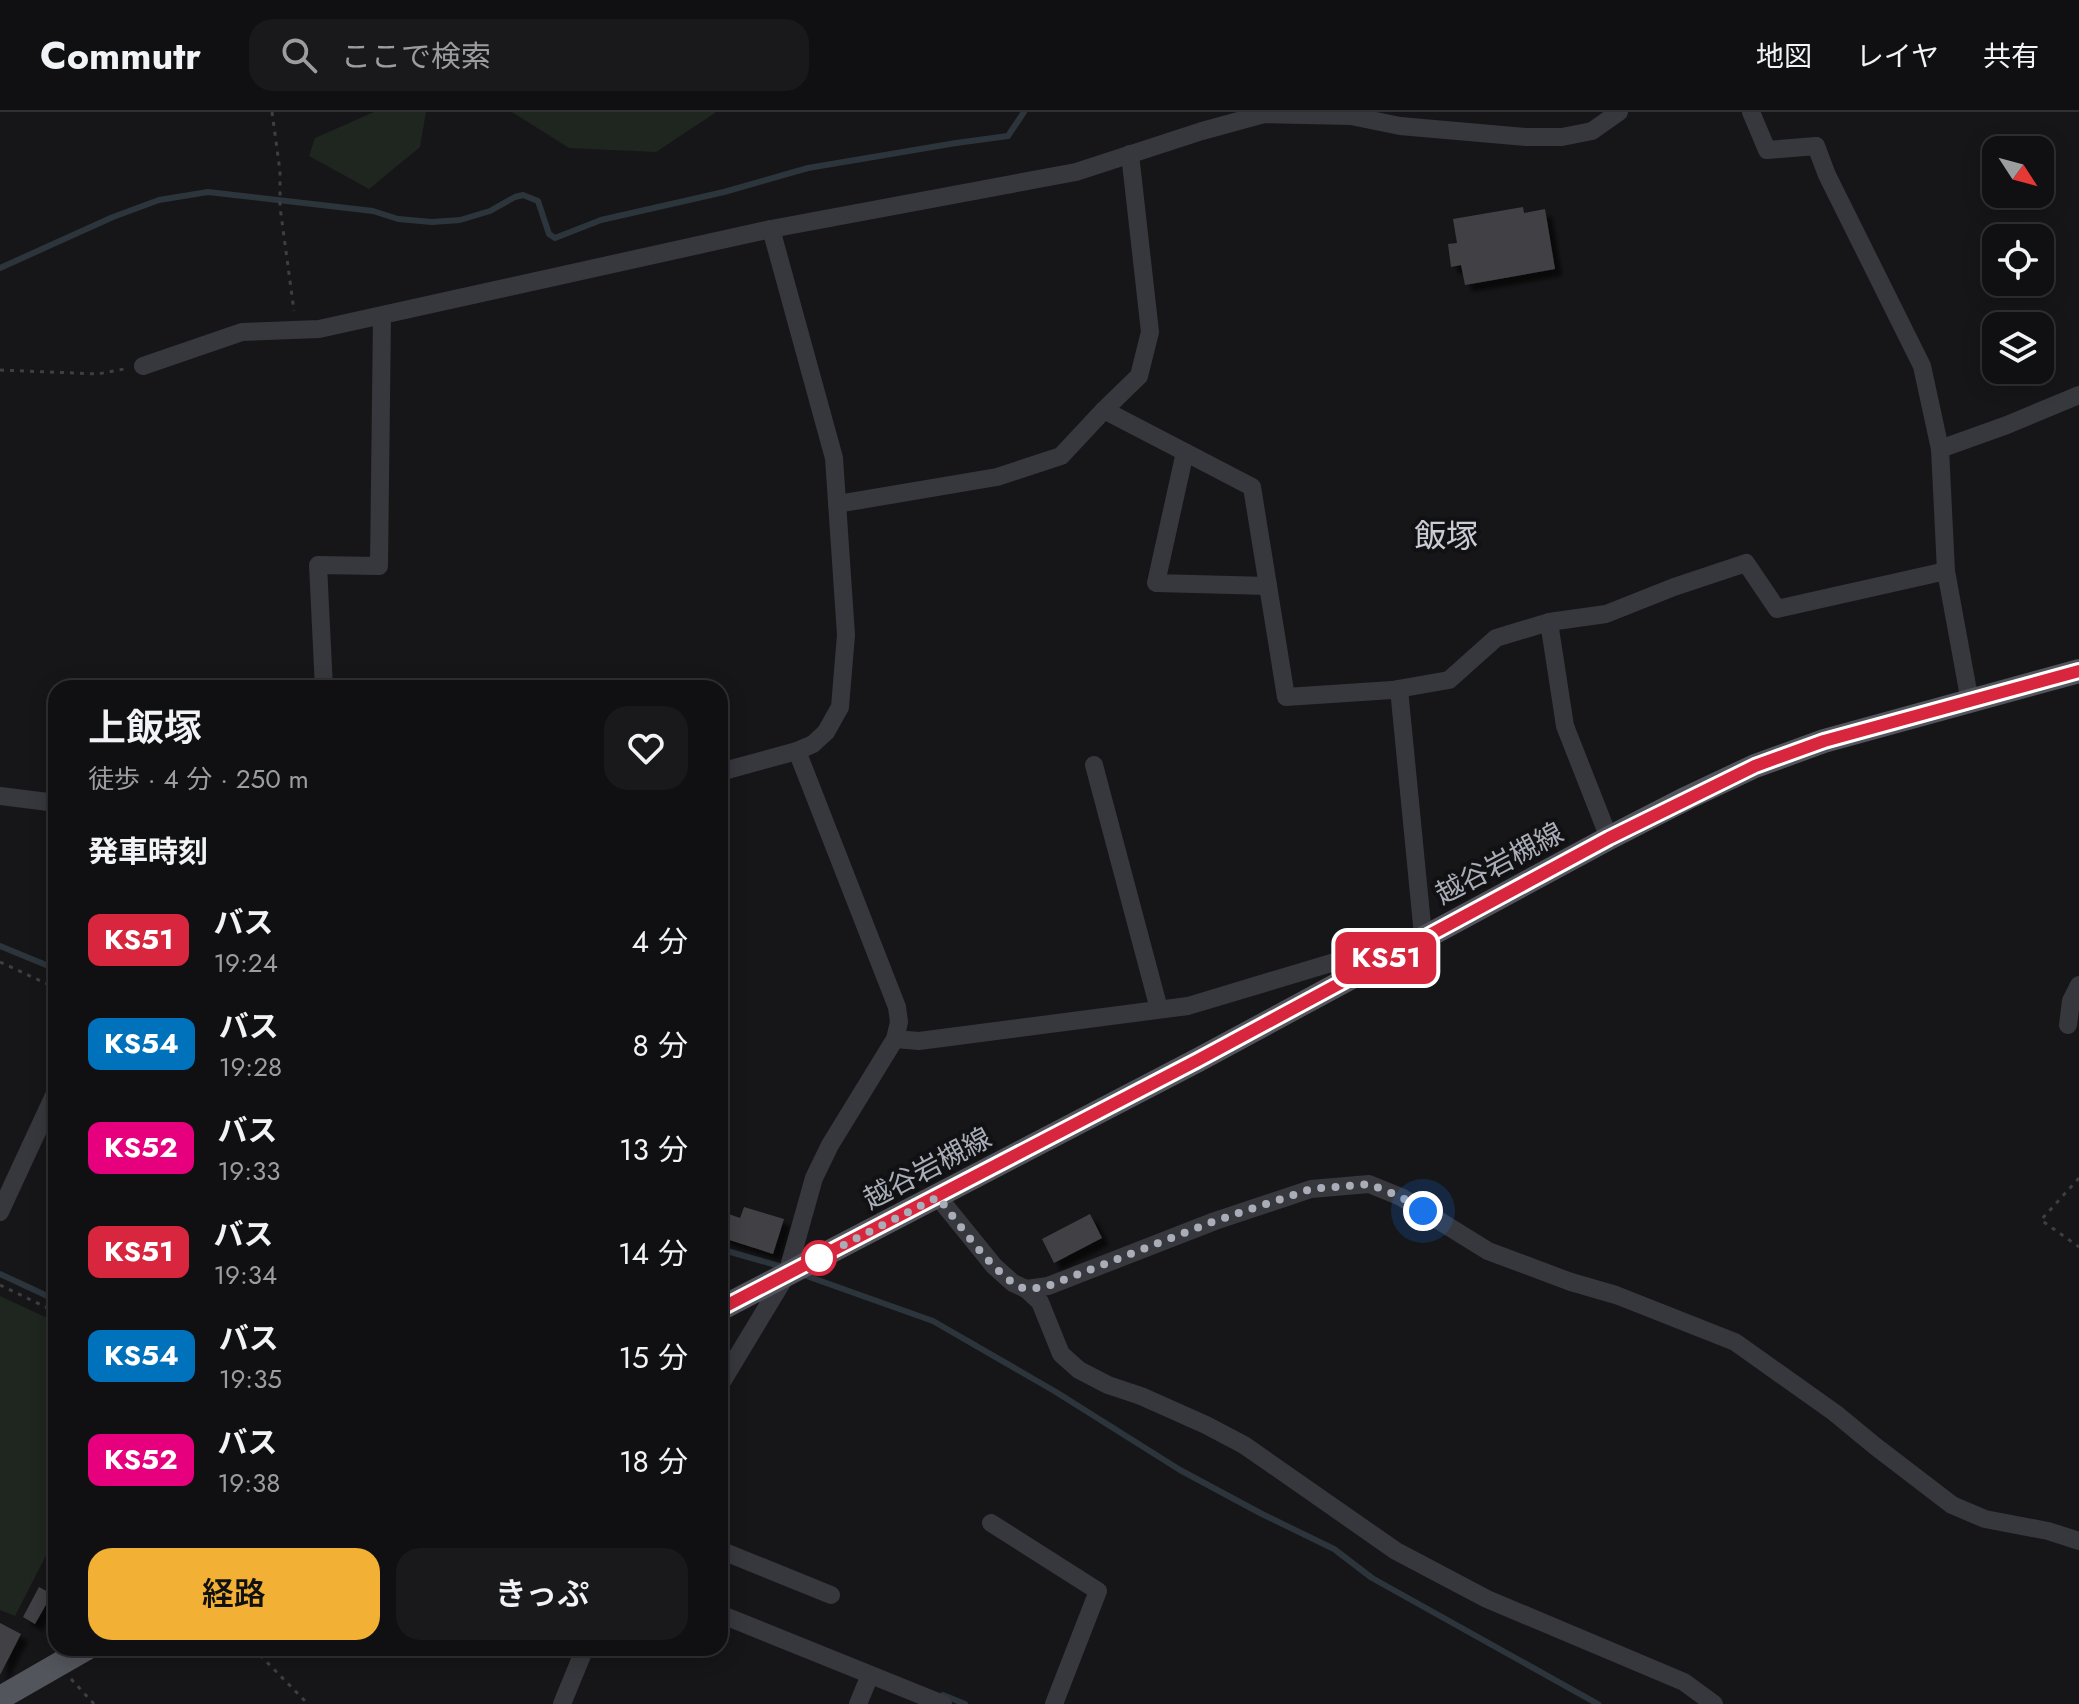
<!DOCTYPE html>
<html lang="ja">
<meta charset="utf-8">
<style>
:root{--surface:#101012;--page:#19191b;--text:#f1f3f6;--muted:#9c9d9f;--line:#303032;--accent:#f2b134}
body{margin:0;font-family:Jost,"Noto Sans JP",sans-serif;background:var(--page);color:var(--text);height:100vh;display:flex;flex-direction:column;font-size:30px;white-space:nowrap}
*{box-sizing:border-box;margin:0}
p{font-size:26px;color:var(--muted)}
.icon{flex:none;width:44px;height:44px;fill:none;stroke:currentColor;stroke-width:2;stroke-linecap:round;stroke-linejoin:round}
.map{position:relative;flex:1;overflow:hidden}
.side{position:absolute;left:48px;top:568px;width:680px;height:976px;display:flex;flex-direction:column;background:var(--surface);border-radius:24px;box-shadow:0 4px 20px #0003,0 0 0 2px var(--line)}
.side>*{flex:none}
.badge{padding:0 16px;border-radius:12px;font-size:28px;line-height:52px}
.needle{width:52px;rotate:126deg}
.controls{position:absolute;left:1982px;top:24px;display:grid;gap:16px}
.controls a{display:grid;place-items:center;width:72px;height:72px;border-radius:16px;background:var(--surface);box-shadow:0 4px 20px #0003,0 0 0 2px var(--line);font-size:40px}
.you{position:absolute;width:40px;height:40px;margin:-20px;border:6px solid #fff;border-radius:50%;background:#1a73e8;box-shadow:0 0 0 12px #1a73e833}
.map>.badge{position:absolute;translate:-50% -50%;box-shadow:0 0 0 4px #fff}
h2{padding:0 40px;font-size:30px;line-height:72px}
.round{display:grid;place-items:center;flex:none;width:84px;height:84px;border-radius:24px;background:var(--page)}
.summary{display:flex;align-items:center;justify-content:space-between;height:136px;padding:0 40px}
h1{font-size:38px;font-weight:600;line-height:60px}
.button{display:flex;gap:16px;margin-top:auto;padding:16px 40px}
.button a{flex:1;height:92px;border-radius:24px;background:var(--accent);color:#111;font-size:32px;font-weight:600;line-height:92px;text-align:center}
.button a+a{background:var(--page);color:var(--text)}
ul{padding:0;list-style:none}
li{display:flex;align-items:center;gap:24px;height:104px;padding:0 40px}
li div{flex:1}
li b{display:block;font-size:30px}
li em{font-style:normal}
li .badge{min-width:88px;font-weight:700;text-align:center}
header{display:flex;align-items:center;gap:48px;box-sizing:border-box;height:112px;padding:0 40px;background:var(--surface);border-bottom:2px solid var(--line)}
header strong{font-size:38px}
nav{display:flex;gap:44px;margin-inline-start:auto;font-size:28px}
.search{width:560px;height:72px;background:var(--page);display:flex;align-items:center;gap:20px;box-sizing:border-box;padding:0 28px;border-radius:24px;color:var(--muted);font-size:30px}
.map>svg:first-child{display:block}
</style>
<header>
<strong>Commutr</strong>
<div class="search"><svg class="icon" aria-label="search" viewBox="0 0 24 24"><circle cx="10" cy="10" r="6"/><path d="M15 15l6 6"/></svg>ここで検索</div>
<nav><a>地図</a><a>レイヤ</a><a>共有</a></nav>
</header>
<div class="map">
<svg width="2079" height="1592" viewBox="0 0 2079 1592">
<defs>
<filter id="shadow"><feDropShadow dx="7" dy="7" stdDeviation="2" flood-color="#0009"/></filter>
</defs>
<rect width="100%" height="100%" fill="#161618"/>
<!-- green -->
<g fill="#1e261f">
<path d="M374,0H426L420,35L369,77L309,44L315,26Z"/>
<path d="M512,0H715V1L656,40L569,36Z"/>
<path d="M0,1184L56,1210V1424L15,1504L0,1498Z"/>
</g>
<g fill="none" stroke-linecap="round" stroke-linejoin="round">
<!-- stream -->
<g stroke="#2c353c" stroke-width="6">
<path d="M0,156L113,105L159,88L208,80L373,99L398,107L432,110L460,108L490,99L515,85L523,83L538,89L549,122L555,126L601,108L724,80L808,56L956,31L1008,24L1024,0"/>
<path d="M0,834L56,857"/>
<path d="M720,1137L783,1155"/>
<path d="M0,1162L56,1188"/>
<path d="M801,1162L933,1209L1056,1280L1180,1358L1262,1402L1334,1437L1372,1466L1598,1592"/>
<path d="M943,1583L965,1592"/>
</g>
</g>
<!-- building -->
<g fill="#404145" filter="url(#shadow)">
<path d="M1523,95L1524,101L1545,97L1555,157L1465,173L1461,153L1451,155L1448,132L1457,131L1453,107Z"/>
<path d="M744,1095L784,1107L773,1142L720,1125V1099L740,1106Z"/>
<path d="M1090,1102L1102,1126L1054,1151L1042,1127Z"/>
<path d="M56,1440V1459L48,1453Z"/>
<path d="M39,1475L52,1482L35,1512L23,1505Z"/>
<path d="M0,1511L21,1522L0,1563Z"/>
</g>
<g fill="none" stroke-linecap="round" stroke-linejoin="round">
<!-- path -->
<g stroke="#3d3f44" stroke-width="3" stroke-dasharray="4 6" stroke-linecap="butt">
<path d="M272,0L280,59V95L294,199"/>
<path d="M0,258L98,262L124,257"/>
<path d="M0,850L56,876"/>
<path d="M2079,1066L2041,1108L2079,1135"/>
<path d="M0,1173L56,1200"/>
<path d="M253,1536L308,1592"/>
<path d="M71,1567L94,1592"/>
</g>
<!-- minor -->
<g stroke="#37383d" stroke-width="18">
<path d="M1751,0L1767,38L1816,34L1827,63L1922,254L1940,337L1946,459L1970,590"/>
<path d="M143,254L242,220L319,217L771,117L1076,60L1202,19L1264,2L1351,4L1400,14L1526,25H1562L1592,19L1619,0"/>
<path d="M1104,298L1139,264L1150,220L1130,42"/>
<path d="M1940,337L2007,313L2079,283"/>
<path d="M1185,340L1156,471L1268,474"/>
<path d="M837,392L997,365L1061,344L1104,298L1252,375L1286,585L1392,578L1449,568L1496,526L1549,510L1606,502L1674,475L1746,451L1777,497L1946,459"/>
<path d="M1549,510L1565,614L1609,726"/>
<path d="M324,576L318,453L379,454L382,204"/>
<path d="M1399,577L1423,823"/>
<path d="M1094,653L1159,897"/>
<path d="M720,660L797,639L813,632L826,620L840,595L846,523L834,346L771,117"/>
<path d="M0,684L56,691"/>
<path d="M2068,913L2071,889L2079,873"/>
<path d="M895,927L919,929L1188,894L1401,830"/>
<path d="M938,1085L994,1154L1013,1171L1026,1177L1040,1190L1061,1242L1079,1258L1108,1273L1141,1284L1206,1313L1244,1333L1396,1439L1487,1487L1684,1570L1714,1592"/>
<path d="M0,1100L56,979"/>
<path d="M1026,1177L1048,1174L1215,1109L1311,1077L1369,1072L1401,1085L1488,1139L1571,1170L1616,1183L1735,1230L1835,1301L1875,1334L1952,1393L1985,1407L2048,1419L2079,1429"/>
<path d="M720,1273L787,1162L814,1066L830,1033L895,927L899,910L897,895L797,639"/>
<path d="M991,1411L1098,1479L1054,1592"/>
<path d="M720,1438L831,1483"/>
<path d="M720,1502L943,1592"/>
<path d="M562,1592L585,1536"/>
<path d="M858,1592L870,1563"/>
</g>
<!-- major -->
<g stroke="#53555c" stroke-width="24">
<path d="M720,1197L1198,948L1609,726L1687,686L1755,654L1824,629L2079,559"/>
<path d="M0,1586L87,1536"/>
</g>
</g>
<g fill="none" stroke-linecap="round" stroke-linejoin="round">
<!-- line casing -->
<g stroke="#fff" stroke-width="18">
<path id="line" d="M720,1197L1198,948L1609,726L1755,654L1824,629L2079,559"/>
</g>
<!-- line -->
<use href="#line" stroke="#d7263d" stroke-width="12"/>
<!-- walk -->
<path stroke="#a8adb8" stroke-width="8" stroke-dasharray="0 14.4" d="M819,1146L812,1149L938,1085C956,1108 997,1167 1023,1176C1031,1178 1040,1175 1048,1174L1215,1109L1311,1077L1369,1072L1401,1085L1423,1099"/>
</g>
<!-- markers -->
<circle fill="#fff" stroke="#d7263d" stroke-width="4" cx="819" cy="1146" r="16"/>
<g text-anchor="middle" stroke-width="8" stroke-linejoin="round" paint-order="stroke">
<!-- street labels -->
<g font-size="28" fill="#a8adb8" stroke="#111113">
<text transform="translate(1499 751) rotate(-28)" y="10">越谷岩槻線</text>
<text transform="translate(927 1056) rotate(-28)" y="10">越谷岩槻線</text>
</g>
<!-- quarter labels -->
<g font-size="32" fill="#c9ccd4" stroke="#111113">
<text x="1446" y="435">飯塚</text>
</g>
</g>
</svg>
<div class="controls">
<a><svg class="needle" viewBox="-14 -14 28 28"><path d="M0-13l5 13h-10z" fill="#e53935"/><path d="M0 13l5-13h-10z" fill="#9c9d9f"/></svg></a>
<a><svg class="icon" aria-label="locate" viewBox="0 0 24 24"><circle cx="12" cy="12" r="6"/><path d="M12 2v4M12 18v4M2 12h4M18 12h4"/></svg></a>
<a><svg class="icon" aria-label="layers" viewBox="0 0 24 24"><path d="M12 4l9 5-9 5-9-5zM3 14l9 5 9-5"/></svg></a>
</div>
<div class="you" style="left:1423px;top:1099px"></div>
<b class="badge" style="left:1386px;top:846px;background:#d7263d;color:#fff">KS51</b>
<section class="side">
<div class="summary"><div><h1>上飯塚</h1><p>徒歩 · 4 分 · 250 m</p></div><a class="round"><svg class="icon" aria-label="heart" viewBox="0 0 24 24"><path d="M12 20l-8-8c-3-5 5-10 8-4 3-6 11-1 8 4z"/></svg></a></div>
<h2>発車時刻</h2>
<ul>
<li><span class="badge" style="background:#d7263d;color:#fff">KS51</span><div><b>バス</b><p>19:24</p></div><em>4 分</em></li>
<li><span class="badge" style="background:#0072bc;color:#fff">KS54</span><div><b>バス</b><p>19:28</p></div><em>8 分</em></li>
<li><span class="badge" style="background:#e6007e;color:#fff">KS52</span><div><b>バス</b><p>19:33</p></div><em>13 分</em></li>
<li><span class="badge" style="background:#d7263d;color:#fff">KS51</span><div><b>バス</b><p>19:34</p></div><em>14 分</em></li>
<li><span class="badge" style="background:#0072bc;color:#fff">KS54</span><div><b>バス</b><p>19:35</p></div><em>15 分</em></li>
<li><span class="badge" style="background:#e6007e;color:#fff">KS52</span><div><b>バス</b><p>19:38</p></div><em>18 分</em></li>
</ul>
<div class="button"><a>経路</a><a>きっぷ</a></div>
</section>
</div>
